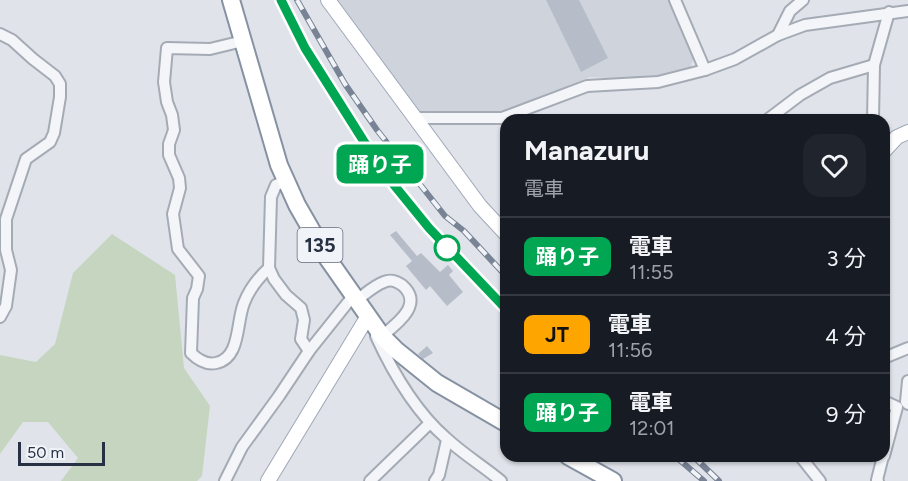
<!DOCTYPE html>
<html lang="ja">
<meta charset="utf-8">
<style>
:root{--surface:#171b24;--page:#20242c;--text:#f1f3f6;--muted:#9ea1a6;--line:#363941}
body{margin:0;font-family:Figtree,"Noto Sans JP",sans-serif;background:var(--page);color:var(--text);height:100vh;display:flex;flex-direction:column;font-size:22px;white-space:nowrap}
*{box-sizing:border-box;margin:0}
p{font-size:20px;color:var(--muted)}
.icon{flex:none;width:33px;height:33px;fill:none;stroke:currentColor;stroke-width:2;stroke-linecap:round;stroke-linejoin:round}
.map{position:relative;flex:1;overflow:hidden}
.sheet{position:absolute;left:500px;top:114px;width:390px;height:348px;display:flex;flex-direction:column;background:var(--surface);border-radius:18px;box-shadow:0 2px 4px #0004}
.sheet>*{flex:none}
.badge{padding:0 12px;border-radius:9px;font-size:21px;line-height:39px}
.scale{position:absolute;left:18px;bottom:15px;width:87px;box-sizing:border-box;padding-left:6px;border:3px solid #273143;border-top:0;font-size:16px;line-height:21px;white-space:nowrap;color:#273143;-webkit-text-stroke:4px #f0f3f7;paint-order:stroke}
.map>.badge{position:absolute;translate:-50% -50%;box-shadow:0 0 0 3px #fff}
.round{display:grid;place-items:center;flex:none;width:63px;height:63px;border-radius:18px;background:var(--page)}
.head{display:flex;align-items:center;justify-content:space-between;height:102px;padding:0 24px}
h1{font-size:28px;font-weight:700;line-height:45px}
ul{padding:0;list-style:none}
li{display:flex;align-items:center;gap:18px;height:78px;padding:0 24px;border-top:2px solid var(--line)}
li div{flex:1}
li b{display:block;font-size:22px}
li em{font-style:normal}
li .badge{min-width:66px;font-weight:700;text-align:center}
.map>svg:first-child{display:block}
</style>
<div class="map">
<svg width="908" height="481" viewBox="0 0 908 481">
<rect width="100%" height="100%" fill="#e0e4ea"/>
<!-- built -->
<path fill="#ced3dc" d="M338,0H668L694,57L690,69L670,76L638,80L590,77L503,114L420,113Z"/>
<!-- green -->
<path fill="#c5d5c0" d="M112,234L175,275L184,368L210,406L202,476L197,481H61L78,458L48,422H23L0,454V355L36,362L55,344L73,273Z"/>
<!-- building -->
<g fill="#b7bdc8">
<path d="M546,0H579L608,58L581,72Z"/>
<path d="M396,231L417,256L421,253L440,272L448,265L453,271L449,275L463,292L447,306L430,286L426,290L406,266L412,261L390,235Z"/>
<path d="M427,346L433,353L423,359L418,354Z"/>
</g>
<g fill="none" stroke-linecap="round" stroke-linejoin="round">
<!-- minor casing -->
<g stroke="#a5abb5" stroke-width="14">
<g id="minor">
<path d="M675,0L705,70"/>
<path d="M0,34L12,40L33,59L55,76L60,84V97L54,133L50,142L26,159L6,219V250L11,270L6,306L0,317"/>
<path d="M778,35L790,11L803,0"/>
<path d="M243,41L210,49L167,48L164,82L167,102L172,115L174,130L169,144V155L179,178L180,188L173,214L178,249L199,276L197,289L193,298L191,353C198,360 206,365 216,363C241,358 236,322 244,303C249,290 259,277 269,268"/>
<path d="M415,118H502L587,86L658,82L705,70L735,59L778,35L805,25L908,11"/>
<path d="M767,120L800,95L830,78L874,65"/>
<path d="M873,120L874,65L889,12"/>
<path d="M286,181L276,185L271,197L269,268L274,279L286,295L301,308L304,320L301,339L309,351"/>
<path d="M357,300C365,294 375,285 384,282C391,279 396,281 402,285C424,304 398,323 382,336"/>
<path d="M376,336C393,373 415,411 446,438C463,454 483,466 501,481"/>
<path d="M884,358L908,348"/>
<path d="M908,381L906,402L908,404"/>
<path d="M884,401L897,407L884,456"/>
<path d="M800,456L820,481"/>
<path d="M225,481L242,447L279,396L309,351L353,296"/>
<path d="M370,481L430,423"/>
<path d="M435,481L439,475L447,440"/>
<path d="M878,481L877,480L883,456"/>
</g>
</g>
<!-- major casing -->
<g stroke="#9ea8b7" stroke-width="16">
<g id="major">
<path d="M328,0L480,206L506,234"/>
<path d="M884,151L897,137L908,132"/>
<path d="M268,481L368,316"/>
</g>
</g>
<!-- highway casing -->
<g stroke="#8691a2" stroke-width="20">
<g id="highway">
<path d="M231,0L279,165L297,205L328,259L382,336L396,350L437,383L506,423"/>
<path d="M568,456L613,481"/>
</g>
</g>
<!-- minor -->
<use href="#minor" stroke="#f3f5f8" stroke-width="10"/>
<!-- major -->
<use href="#major" stroke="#fff" stroke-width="14"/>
<!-- highway -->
<use href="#highway" stroke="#fff" stroke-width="16"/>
<!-- rail casing -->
<g stroke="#788395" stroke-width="6">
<g id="rail">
<path d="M281,0L305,48L363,140L394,185L429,228L506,309"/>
<path d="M297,0L345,84L377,130L445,216L464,231L506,276"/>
<path d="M675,456L704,481"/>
<path d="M693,456L719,481"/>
</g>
</g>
<!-- rail -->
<use href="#rail" stroke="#f0f3f7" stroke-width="4" stroke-dasharray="11" stroke-linecap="butt"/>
</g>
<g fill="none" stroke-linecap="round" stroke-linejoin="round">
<!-- line casing -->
<g stroke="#fff" stroke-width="14">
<path id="line" d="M281,0L305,48L363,140L394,185L429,228L506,309"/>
</g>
<!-- line -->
<use href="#line" stroke="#00a651" stroke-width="9"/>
</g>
<!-- markers -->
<circle fill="#fff" stroke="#00a651" stroke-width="3" cx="447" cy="248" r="12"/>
<g text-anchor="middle" stroke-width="6" stroke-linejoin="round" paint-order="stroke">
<!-- shield labels -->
<rect fill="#f0f3f7" stroke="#636b79" stroke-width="1.5" x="297.5" y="228" width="45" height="34" rx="4.5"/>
<g font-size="20" font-weight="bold" fill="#273143">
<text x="320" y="252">135</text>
</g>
</g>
</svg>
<div class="scale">50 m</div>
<b class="badge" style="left:380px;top:164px;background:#00a651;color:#fff">踊り子</b>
<section class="sheet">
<div class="head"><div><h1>Manazuru</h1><p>電車</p></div><a class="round"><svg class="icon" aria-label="heart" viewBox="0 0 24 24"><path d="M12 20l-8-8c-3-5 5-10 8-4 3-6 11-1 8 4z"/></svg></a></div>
<ul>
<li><span class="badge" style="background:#00a651;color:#fff">踊り子</span><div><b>電車</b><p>11:55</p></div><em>3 分</em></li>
<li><span class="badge" style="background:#ffa500;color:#111">JT</span><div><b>電車</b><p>11:56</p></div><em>4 分</em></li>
<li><span class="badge" style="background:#00a651;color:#fff">踊り子</span><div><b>電車</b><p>12:01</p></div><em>9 分</em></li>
</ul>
</section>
</div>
